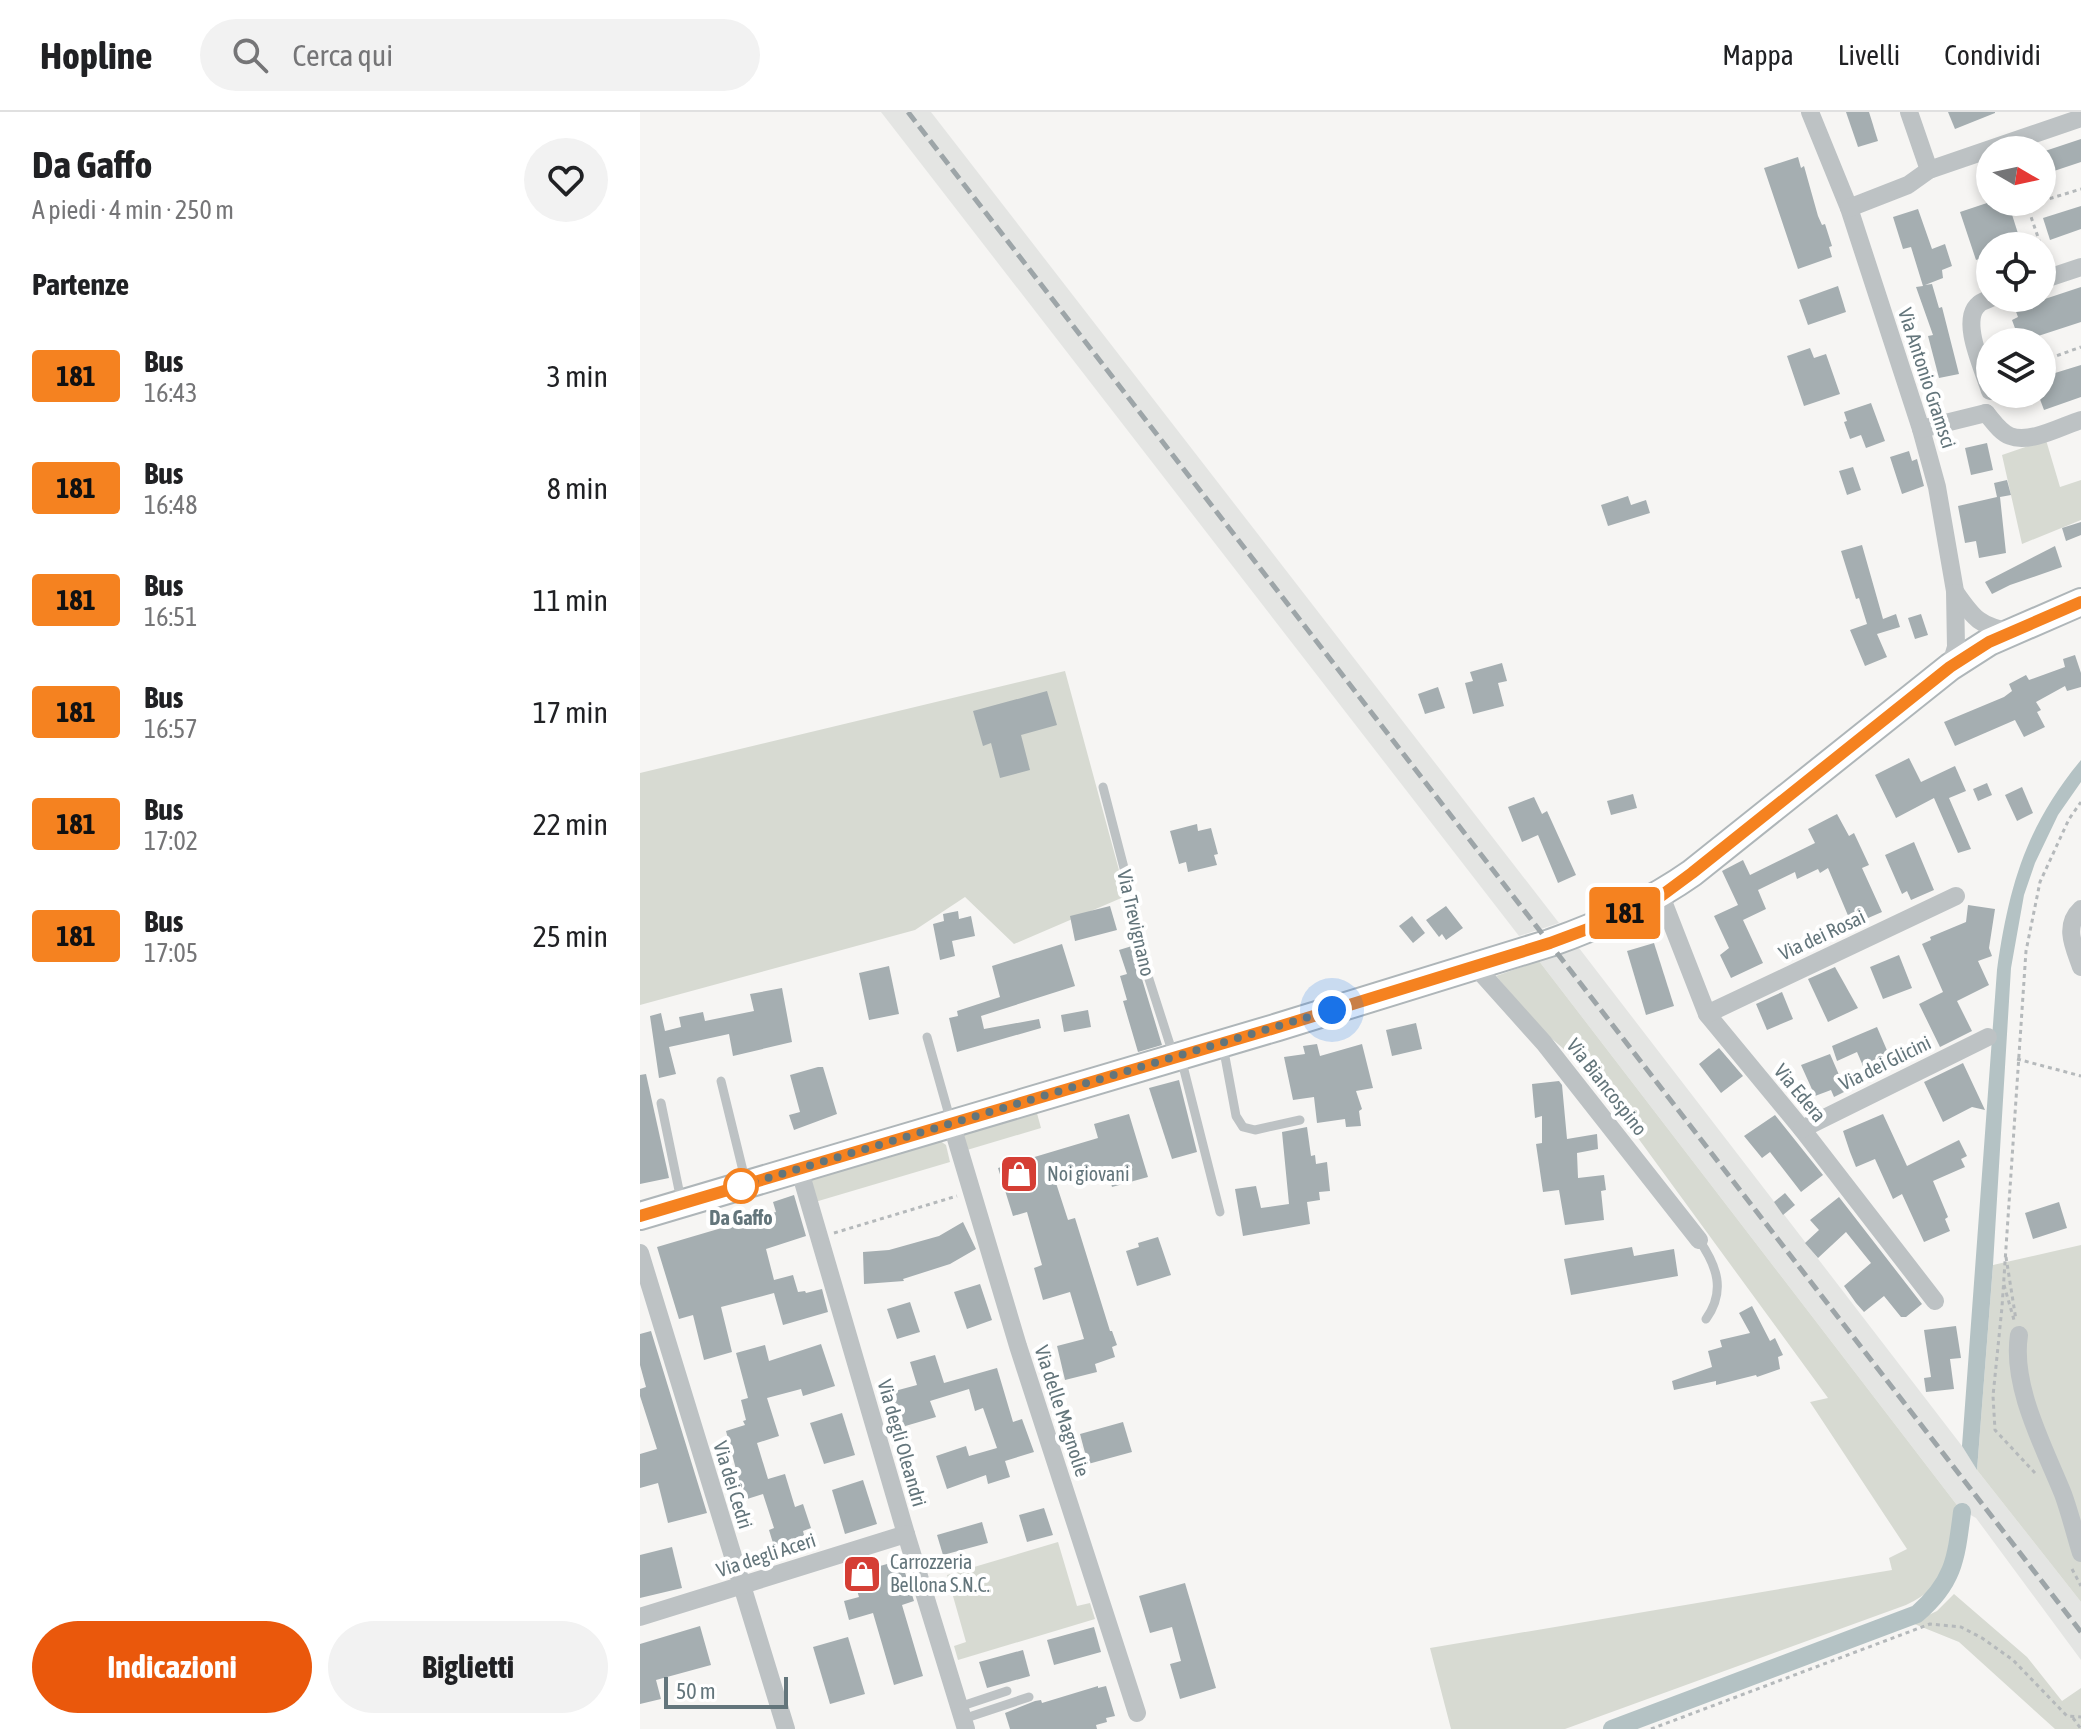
<!DOCTYPE html>
<html lang="it">
<meta charset="utf-8">
<style>
:root{--surface:#fff;--page:#f2f2f2;--text:#202124;--muted:#757577;--line:#e0e0e0;--accent:#ea580c}
body{margin:0;font-family:"Asap Condensed",sans-serif;background:var(--page);color:var(--text);height:100vh;display:flex;flex-direction:column;font-size:30px;white-space:nowrap}
*{box-sizing:border-box;margin:0}
p{font-size:26px;color:var(--muted)}
.icon{flex:none;width:44px;height:44px;fill:none;stroke:currentColor;stroke-width:2;stroke-linecap:round;stroke-linejoin:round}
.map{position:relative;flex:1;overflow:hidden}
.drawer{display:flex;flex-direction:column;background:var(--surface);width:640px}
.drawer>*{flex:none}
.badge{padding:0 16px;border-radius:6px;font-size:28px;line-height:52px}
.needle{width:52px;rotate:99deg}
.buttons{position:absolute;left:1336px;top:24px;display:grid;gap:16px}
.buttons a{display:grid;place-items:center;width:80px;height:80px;border-radius:50%;background:var(--surface);box-shadow:0 4px 12px #0003;font-size:40px}
.scale{position:absolute;left:24px;bottom:20px;width:124px;box-sizing:border-box;padding-left:8px;border:4px solid #63757b;border-top:0;font-size:22px;line-height:28px;white-space:nowrap;color:#63757b;-webkit-text-stroke:6px #fff;paint-order:stroke}
.you{position:absolute;width:40px;height:40px;margin:-20px;border:6px solid #fff;border-radius:50%;background:#1a73e8;box-shadow:0 0 0 12px #1a73e833}
.map>.badge{position:absolute;translate:-50% -50%;box-shadow:0 0 0 4px #fff}
h2{padding:0 32px;font-size:30px;line-height:72px}
.round{display:grid;place-items:center;flex:none;width:84px;height:84px;border-radius:42px;background:var(--page)}
.head{display:flex;align-items:center;justify-content:space-between;height:136px;padding:0 32px}
h1{font-size:38px;font-weight:700;line-height:60px}
.action{display:flex;gap:16px;margin-top:auto;padding:16px 32px}
.action a{flex:1;height:92px;border-radius:48px;background:var(--accent);color:#fff;font-size:32px;font-weight:700;line-height:92px;text-align:center}
.action a+a{background:var(--page);color:var(--text)}
ul{padding:0;list-style:none}
li{display:flex;align-items:center;gap:24px;height:112px;padding:0 32px}
li div{flex:1}
li b{display:block;font-size:30px}
li em{font-style:normal}
li .badge{min-width:88px;font-weight:700;text-align:center}
header{display:flex;align-items:center;gap:48px;box-sizing:border-box;height:112px;padding:0 40px;background:var(--surface);border-bottom:2px solid var(--line)}
header strong{font-size:38px}
nav{display:flex;gap:44px;margin-inline-start:auto;font-size:28px}
.search{width:560px;height:72px;background:var(--page);display:flex;align-items:center;gap:20px;box-sizing:border-box;padding:0 28px;border-radius:44px;color:var(--muted);font-size:30px}
main{display:flex;flex:1;min-height:0}
.map>svg:first-child{display:block}
</style>
<header>
<strong>Hopline</strong>
<div class="search"><svg class="icon" aria-label="search" viewBox="0 0 24 24"><circle cx="10" cy="10" r="6"/><path d="M15 15l6 6"/></svg>Cerca qui</div>
<nav><a>Mappa</a><a>Livelli</a><a>Condividi</a></nav>
</header>
<main>
<section class="drawer">
<div class="head"><div><h1>Da Gaffo</h1><p>A piedi · 4 min · 250 m</p></div><a class="round"><svg class="icon" aria-label="heart" viewBox="0 0 24 24"><path d="M12 20l-8-8c-3-5 5-10 8-4 3-6 11-1 8 4z"/></svg></a></div>
<h2>Partenze</h2>
<ul>
<li><span class="badge" style="background:#f58220;color:#111">181</span><div><b>Bus</b><p>16:43</p></div><em>3 min</em></li>
<li><span class="badge" style="background:#f58220;color:#111">181</span><div><b>Bus</b><p>16:48</p></div><em>8 min</em></li>
<li><span class="badge" style="background:#f58220;color:#111">181</span><div><b>Bus</b><p>16:51</p></div><em>11 min</em></li>
<li><span class="badge" style="background:#f58220;color:#111">181</span><div><b>Bus</b><p>16:57</p></div><em>17 min</em></li>
<li><span class="badge" style="background:#f58220;color:#111">181</span><div><b>Bus</b><p>17:02</p></div><em>22 min</em></li>
<li><span class="badge" style="background:#f58220;color:#111">181</span><div><b>Bus</b><p>17:05</p></div><em>25 min</em></li>
</ul>
<div class="action"><a>Indicazioni</a><a>Biglietti</a></div>
</section>
<div class="map">
<svg width="1441" height="1617" viewBox="0 0 1441 1617">
<rect width="100%" height="100%" fill="#f6f5f3"/>
<!-- built -->
<g fill="#e4e5e3">
<path d="M241,0H291L919,811L879,824Z"/>
<path d="M939,836L1322,1334L1337,1358L1441,1490V1548L1336,1406L1320,1397L899,849Z"/>
</g>
<!-- green -->
<g fill="#d7dad2">
<path d="M1406,328L1420,375L1441,368V408L1382,432L1362,343Z"/>
<path d="M425,559L486,784L374,832L325,785L275,818L0,893V661Z"/>
<path d="M899,849L1320,1397C1311,1445 1314,1470 1266,1493L925,1617H811L790,1536L1252,1458L1249,1446L1267,1437L1170,1290L1188,1286L949,959L903,919L856,864Z"/>
<path d="M395,994L401,1016L327,1038L322,1014Z"/>
<path d="M293,1024L306,1033L310,1050L175,1090L170,1072L176,1058Z"/>
<path d="M1441,1133V1490L1337,1358L1353,1153Z"/>
<path d="M418,1430L437,1494L450,1491L455,1507L318,1548L314,1534L326,1530L307,1463Z"/>
<path d="M1314,1482L1387,1545L1422,1589L1441,1576V1617H1415L1319,1530L1272,1511L1297,1499Z"/>
</g>
<!-- water -->
<path fill="#b4c2c4" d="M1441,648V670L1418,703L1395,751L1384,783L1371,856L1353,1153L1337,1358L1322,1334L1357,858C1369,774 1386,714 1441,648Z"/>
<g fill="none" stroke-linecap="round" stroke-linejoin="round">
<!-- canal -->
<path stroke="#b4c2c4" stroke-width="18" d="M972,1617L1277,1502C1314,1470 1316,1447 1322,1400"/>
</g>
<!-- building -->
<g fill="#a5aeb1">
<path d="M1206,0H1229L1238,29L1218,35Z"/>
<path d="M1308,0H1355V1L1315,17Z"/>
<path d="M1441,27V50L1402,63V40Z"/>
<path d="M1158,45L1161,56L1164,54L1178,104L1182,113L1185,112L1192,134L1189,135L1192,145L1158,157L1124,56Z"/>
<path d="M1350,90H1368L1382,134H1350V143L1336,148L1320,100Z"/>
<path d="M1441,94V117L1410,128L1403,106Z"/>
<path d="M1278,97L1292,137L1305,132L1312,154L1302,158L1303,166L1285,173L1292,172L1299,196L1302,195L1319,262L1299,266L1288,224L1293,223L1276,175L1283,174L1271,135L1263,137L1253,105Z"/>
<path d="M1198,174L1206,200L1168,213L1159,188Z"/>
<path d="M1441,175V210L1380,230L1372,208L1378,205L1375,197Z"/>
<path d="M1170,236L1174,246L1186,242L1200,282L1164,294L1147,244Z"/>
<path d="M1441,253V285L1404,298L1398,282H1402V265Z"/>
<path d="M1231,291L1245,329L1226,336L1221,323L1210,327L1204,310L1207,309L1204,300Z"/>
<path d="M1347,331L1353,358L1331,363L1325,336Z"/>
<path d="M1269,339L1272,349L1277,347L1284,374L1262,382L1250,345Z"/>
<path d="M1213,355L1221,378L1207,383L1199,359Z"/>
<path d="M1367,368L1371,383L1360,385L1366,441L1339,446L1336,429L1325,431L1318,394L1357,385L1354,371Z"/>
<path d="M988,384L991,393L1006,388L1010,401L968,414L961,393Z"/>
<path d="M1441,410V423L1426,429L1422,416Z"/>
<path d="M1222,433L1243,507L1256,502L1260,515L1237,522L1247,545L1225,554L1210,518L1227,512L1219,486L1216,487L1201,439Z"/>
<path d="M1415,434L1422,455L1370,473L1352,482L1345,470Z"/>
<path d="M1281,502L1288,523L1275,527L1268,506Z"/>
<path d="M1435,543L1441,561V575L1427,579L1425,574L1396,590L1401,598L1397,600L1405,615L1384,625L1375,608L1315,634L1304,610L1364,585L1372,579L1369,572L1386,563L1389,568L1425,555L1423,547Z"/>
<path d="M862,551L867,569L858,571L864,594L833,602L825,571L833,569L830,560Z"/>
<path d="M798,575L805,596L785,602L778,582Z"/>
<path d="M407,579L417,613L381,623L390,658L360,666L351,631L343,634L333,599Z"/>
<path d="M1269,646L1281,670L1315,654L1326,679L1309,686L1331,737L1318,741L1294,686L1256,706L1235,663Z"/>
<path d="M1347,671L1352,683L1338,689L1333,677Z"/>
<path d="M1382,675L1393,701L1377,709L1365,683Z"/>
<path d="M993,682L997,696L971,703L967,689Z"/>
<path d="M894,685L902,702L907,699L936,763L918,771L898,723L882,730L868,695Z"/>
<path d="M1197,702L1209,724L1214,721L1229,753L1222,756L1242,800L1212,813L1188,756L1180,761L1178,757L1157,767L1155,760L1118,778L1126,797L1103,808L1123,851L1091,866L1080,843L1089,836L1074,804L1098,793L1082,759L1103,748L1110,763L1175,731L1168,717Z"/>
<path d="M557,712L558,719L571,716L578,742L574,743L577,753L548,760L546,750L539,752L530,719Z"/>
<path d="M1274,730L1294,778L1271,788L1267,779L1262,782L1245,743Z"/>
<path d="M1328,793L1355,797L1349,836L1352,844L1338,849L1349,873L1317,889L1332,919L1300,935L1279,892L1303,880L1282,832L1291,828L1290,825L1326,810Z"/>
<path d="M470,794L477,818L435,829L430,804Z"/>
<path d="M806,794L823,816L806,828L802,822L799,825L786,808Z"/>
<path d="M318,799L319,807L331,804L335,824L312,829L315,844L300,848L293,812L304,809L303,802Z"/>
<path d="M772,804L785,821L773,831L759,814Z"/>
<path d="M1014,831L1034,894L1006,903L987,839Z"/>
<path d="M422,832L435,874L341,904L344,917L399,907L401,916L317,940L309,906L318,904L317,899L360,885L352,854Z"/>
<path d="M492,834L522,933L498,940L483,889L487,888L480,864L487,862L479,838Z"/>
<path d="M1259,843L1272,876L1243,887L1230,855Z"/>
<path d="M249,854L259,902L229,908L219,861Z"/>
<path d="M1195,855L1218,896L1188,910L1168,867Z"/>
<path d="M142,876L152,930L93,944L89,922L29,935L36,962L19,966L10,904L21,901L25,919L41,915L39,905L63,900L65,909L114,899L110,882Z"/>
<path d="M1142,880L1153,907L1127,918L1116,892Z"/>
<path d="M448,898L451,915L424,920L421,903Z"/>
<path d="M776,911L782,937L752,944L746,918Z"/>
<path d="M1237,915L1249,943L1223,954L1217,940L1197,949L1192,934Z"/>
<path d="M677,932L680,944L722,932L733,976L716,979L722,997L719,999L721,1014L706,1015L705,1007L677,1011L674,985L653,988L644,945L665,942L663,934Z"/>
<path d="M1079,936L1103,964L1081,981L1059,952Z"/>
<path d="M1190,942L1206,979L1194,985L1191,978L1175,984L1161,953Z"/>
<path d="M1323,951L1345,998L1332,995L1303,1010L1284,970Z"/>
<path d="M178,955H183L197,1002L154,1018L149,1003L160,1000L150,963Z"/>
<path d="M6,962L29,1066L0,1072V963Z"/>
<path d="M539,968L557,1040L532,1047L509,976Z"/>
<path d="M919,969L922,973L927,1027L957,1022L958,1037L937,1041L938,1066L964,1063L966,1078L961,1079L964,1108L925,1113L919,1078L903,1080L896,1032L902,1031V1004L895,1006L892,972Z"/>
<path d="M489,1002L508,1065L472,1075L467,1055L416,1071L428,1108L435,1106L470,1219H472L477,1233L472,1235L475,1245L455,1252L457,1260L425,1268L417,1234L444,1227L430,1180L403,1188L394,1156L402,1153L387,1100L373,1104L358,1056L458,1026L454,1012Z"/>
<path d="M1243,1002L1267,1054L1319,1028L1327,1044L1321,1047L1325,1055L1293,1069L1308,1105L1305,1107L1310,1119L1284,1130L1262,1082L1253,1087L1235,1047L1216,1055L1210,1040L1203,1019Z"/>
<path d="M1135,1003L1183,1063L1161,1080L1130,1040L1122,1046L1104,1024Z"/>
<path d="M667,1015L671,1044L675,1043L676,1052L687,1050L690,1079L679,1080L680,1088L667,1090L670,1112L603,1124L595,1077L616,1074L621,1096L649,1092L642,1020Z"/>
<path d="M1145,1081L1155,1093L1143,1103L1134,1090Z"/>
<path d="M154,1083L166,1124L126,1137L134,1168L153,1163L158,1180L165,1179L166,1181L182,1177L188,1200L143,1213L134,1181L81,1195L92,1240L64,1248L53,1203L39,1207L17,1135L136,1100L133,1090Z"/>
<path d="M1199,1085L1282,1192L1266,1205H1261L1244,1184L1224,1200L1216,1191L1204,1174L1231,1151L1206,1120L1178,1146L1165,1131L1179,1118L1170,1108Z"/>
<path d="M1419,1090L1427,1116L1393,1127L1385,1101Z"/>
<path d="M323,1110L336,1137L310,1152L263,1167L264,1169L224,1172L223,1140L249,1138L299,1124Z"/>
<path d="M518,1125L531,1163L497,1174L486,1139L499,1135L498,1131Z"/>
<path d="M992,1135L994,1144L1034,1137L1038,1164L931,1183L924,1147Z"/>
<path d="M340,1172L352,1208L327,1217L314,1180Z"/>
<path d="M270,1190L280,1220L257,1227L247,1197Z"/>
<path d="M1112,1194L1130,1229L1135,1226L1143,1243L1138,1245L1140,1257L1117,1265L1116,1263L1076,1273V1269L1034,1278L1032,1269L1072,1255L1068,1239L1082,1235L1080,1228L1110,1221L1099,1201Z"/>
<path d="M1316,1214L1321,1246L1310,1247L1314,1277L1286,1280L1284,1266L1291,1265L1284,1218Z"/>
<path d="M11,1219L67,1401L28,1411L18,1371L0,1376V1342L17,1337L0,1284V1277L6,1275L0,1253V1222Z"/>
<path d="M181,1232L195,1274L163,1284L161,1277L127,1286L139,1324L117,1331L128,1367L145,1362L155,1395L163,1392L171,1416L163,1419L167,1434L137,1444L129,1418L134,1416L123,1382L104,1388L86,1319L105,1313L103,1309L106,1308L101,1288L108,1286L96,1241L125,1233L129,1249Z"/>
<path d="M295,1243L304,1271L357,1256L373,1310L382,1307L394,1340L365,1349L370,1365L348,1372L346,1363L307,1377L296,1344L326,1334L329,1344L357,1336L343,1296L335,1299L329,1277L290,1289L296,1305L262,1315L251,1280L277,1273L270,1250Z"/>
<path d="M202,1301L215,1343L184,1352L170,1311Z"/>
<path d="M483,1310L492,1340L448,1352L440,1322Z"/>
<path d="M223,1368L237,1412L205,1422L192,1378Z"/>
<path d="M404,1396L413,1423L387,1430L379,1403Z"/>
<path d="M342,1410L348,1431L303,1443L297,1423Z"/>
<path d="M32,1435L42,1476L0,1486V1443Z"/>
<path d="M261,1448L274,1489L262,1493L283,1564L254,1573L233,1501L209,1508L204,1489L219,1485L212,1462Z"/>
<path d="M545,1471L576,1576L540,1587L530,1552L541,1549L532,1515L510,1521L499,1484Z"/>
<path d="M60,1514L71,1553L16,1568L21,1587L0,1592V1532Z"/>
<path d="M454,1515L461,1540L414,1553L407,1528Z"/>
<path d="M208,1525L225,1582L190,1592L173,1535Z"/>
<path d="M383,1538L390,1564L347,1576L339,1550Z"/>
<path d="M458,1574V1576L466,1574L475,1604L466,1606L467,1610L456,1613L457,1617H370L365,1601L395,1589L401,1588L402,1591Z"/>
</g>
<g fill="none" stroke-linecap="round" stroke-linejoin="round">
<!-- secondary casing -->
<g stroke="#afb6b9" stroke-width="30">
<path id="secondary" d="M0,1104L638,915L910,831C961,813 1008,792 1052,761L1310,555L1349,530L1441,490"/>
</g>
<!-- path -->
<g stroke="#b5b9bb" stroke-width="3" stroke-dasharray="4 4" stroke-linecap="butt">
<path d="M1402,89L1441,77"/>
<path d="M1386,90L1401,134"/>
<path d="M1402,139L1406,150"/>
<path d="M1402,249L1441,235"/>
<path d="M1377,947L1441,964"/>
<path d="M194,1121L317,1084"/>
<path d="M1366,1145L1376,1208"/>
<path d="M1364,1173L1374,1208"/>
<path d="M1395,1361L1355,1318L1353,1284L1362,1195L1386,839L1400,770L1429,707L1441,690"/>
<path d="M1432,1457L1441,1474"/>
<path d="M306,1469L323,1464"/>
<path d="M1433,1606L1441,1617"/>
<path d="M1011,1617L1290,1512L1321,1515L1342,1526L1373,1548L1427,1604L1441,1605"/>
</g>
<!-- lane -->
<g stroke="#bdc2c4" stroke-width="9">
<path d="M463,675L497,806L500,839L533,942"/>
<path d="M287,925L311,1010"/>
<path d="M583,934L596,1004L603,1015L615,1018L660,1008"/>
<path d="M541,946L580,1100"/>
<path d="M81,969L106,1071"/>
<path d="M21,991L41,1088"/>
<path d="M1059,1128C1077,1154 1086,1179 1066,1207"/>
<path d="M319,1595L367,1579"/>
<path d="M323,1607L389,1585"/>
</g>
<!-- street -->
<g stroke="#bdc2c4" stroke-width="18">
<path d="M1170,0L1209,96L1281,317L1297,375L1315,479L1316,535L1310,555"/>
<path d="M1269,0L1289,58"/>
<path d="M1209,96L1268,73L1289,58L1441,6"/>
<path d="M1402,168L1441,155"/>
<path d="M1350,279C1344,258 1319,208 1339,192C1342,189 1347,188 1351,186"/>
<path d="M1346,301C1353,309 1360,320 1370,324C1390,332 1422,314 1441,308"/>
<path d="M1281,317L1346,301"/>
<path d="M1316,481C1334,507 1340,514 1371,520"/>
<path d="M1021,784L1067,902L1162,1017L1295,1189"/>
<path d="M1441,797C1423,814 1434,835 1441,855"/>
<path d="M835,854L904,931L1059,1128"/>
<path d="M1067,902L1316,784"/>
<path d="M311,1010L378,1234L497,1601"/>
<path d="M1162,1017L1348,925"/>
<path d="M159,1056L266,1422L326,1617"/>
<path d="M0,1141L146,1617"/>
<path d="M1379,1223C1371,1274 1404,1335 1423,1382C1430,1401 1435,1422 1441,1441"/>
<path d="M0,1505L266,1422"/>
</g>
<!-- secondary -->
<use href="#secondary" stroke="#fff" stroke-width="26"/>
<!-- rail -->
<path stroke="#9da5a8" stroke-width="5" stroke-dasharray="12 6" stroke-linecap="butt" d="M268,0L1441,1520"/>
</g>
<g fill="none" stroke-linecap="round" stroke-linejoin="round">
<!-- line casing -->
<g stroke="#fff" stroke-width="18">
<path id="line" d="M0,1104L638,915L910,831L953,815L1021,784L1052,761L1310,555L1349,530L1441,490"/>
</g>
<!-- line -->
<use href="#line" stroke="#f58220" stroke-width="12"/>
<!-- walk -->
<path stroke="#63757b" stroke-width="8" stroke-dasharray="0 14.4" d="M101,1074L692,898"/>
</g>
<!-- icons -->
<defs>
<g id="shop-square" transform="scale(2)"><rect x="-9" y="-9" width="18" height="18" rx="4" fill="#d53e34" stroke="#fff"/><path d="M-5-2.5h2.3a2.7 3.5 0 0 1 5.4 0H5L5.5 6h-11ZM-1.5-2.5h3a1.5 2.3 0 0 0-3 0Z" fill="#fff"/></g>
</defs>
<g fill-rule="evenodd">
<use href="#shop-square" x="379" y="1062"/>
<use href="#shop-square" x="222" y="1462"/>
</g>
<!-- markers -->
<circle fill="#fff" stroke="#f58220" stroke-width="4" cx="101" cy="1074" r="16"/>
<g text-anchor="middle" stroke-width="8" stroke-linejoin="round" paint-order="stroke">
<!-- street labels -->
<g font-size="20" fill="#63757b" stroke="#fff">
<text transform="translate(1287 266) rotate(72)" y="7">Via Antonio Gramsci</text>
<text transform="translate(496 811) rotate(77)" y="7">Via Trevignano</text>
<text transform="translate(1182 823) rotate(-25)" y="7">Via dei Rosai</text>
<text transform="translate(1245 951) rotate(-26)" y="7">Via dei Glicini</text>
<text transform="translate(967 975) rotate(52)" y="7">Via Biancospino</text>
<text transform="translate(1160 981) rotate(50)" y="7">Via Edera</text>
<text transform="translate(422 1299) rotate(72)" y="7">Via delle Magnolie</text>
<text transform="translate(262 1331) rotate(74)" y="7">Via degli Oleandri</text>
<text transform="translate(93 1373) rotate(73)" y="7">Via dei Cedri</text>
<text transform="translate(126 1443) rotate(-18)" y="7">Via degli Aceri</text>
</g>
<!-- poi labels -->
<g font-size="20" fill="#63757b" stroke="#fff" text-anchor="start">
<text x="407" y="1069">Noi giovani</text>
<text x="250" y="1457">Carrozzeria<tspan x="250" dy="23">Bellona S.N.C.</tspan></text>
</g>
<!-- stop labels -->
<g font-size="20" font-weight="bold" fill="#63757b" stroke="#fff">
<text x="101" y="1113">Da Gaffo</text>
</g>
</g>
</svg>
<div class="buttons">
<a><svg class="needle" viewBox="-14 -14 28 28"><path d="M0-13l5 13h-10z" fill="#e53935"/><path d="M0 13l5-13h-10z" fill="#757577"/></svg></a>
<a><svg class="icon" aria-label="locate" viewBox="0 0 24 24"><circle cx="12" cy="12" r="6"/><path d="M12 2v4M12 18v4M2 12h4M18 12h4"/></svg></a>
<a><svg class="icon" aria-label="layers" viewBox="0 0 24 24"><path d="M12 4l9 5-9 5-9-5zM3 14l9 5 9-5"/></svg></a>
</div>
<div class="scale">50 m</div>
<div class="you" style="left:692px;top:898px"></div>
<b class="badge" style="left:985px;top:801px;background:#f58220;color:#111">181</b>
</div>
</main>
